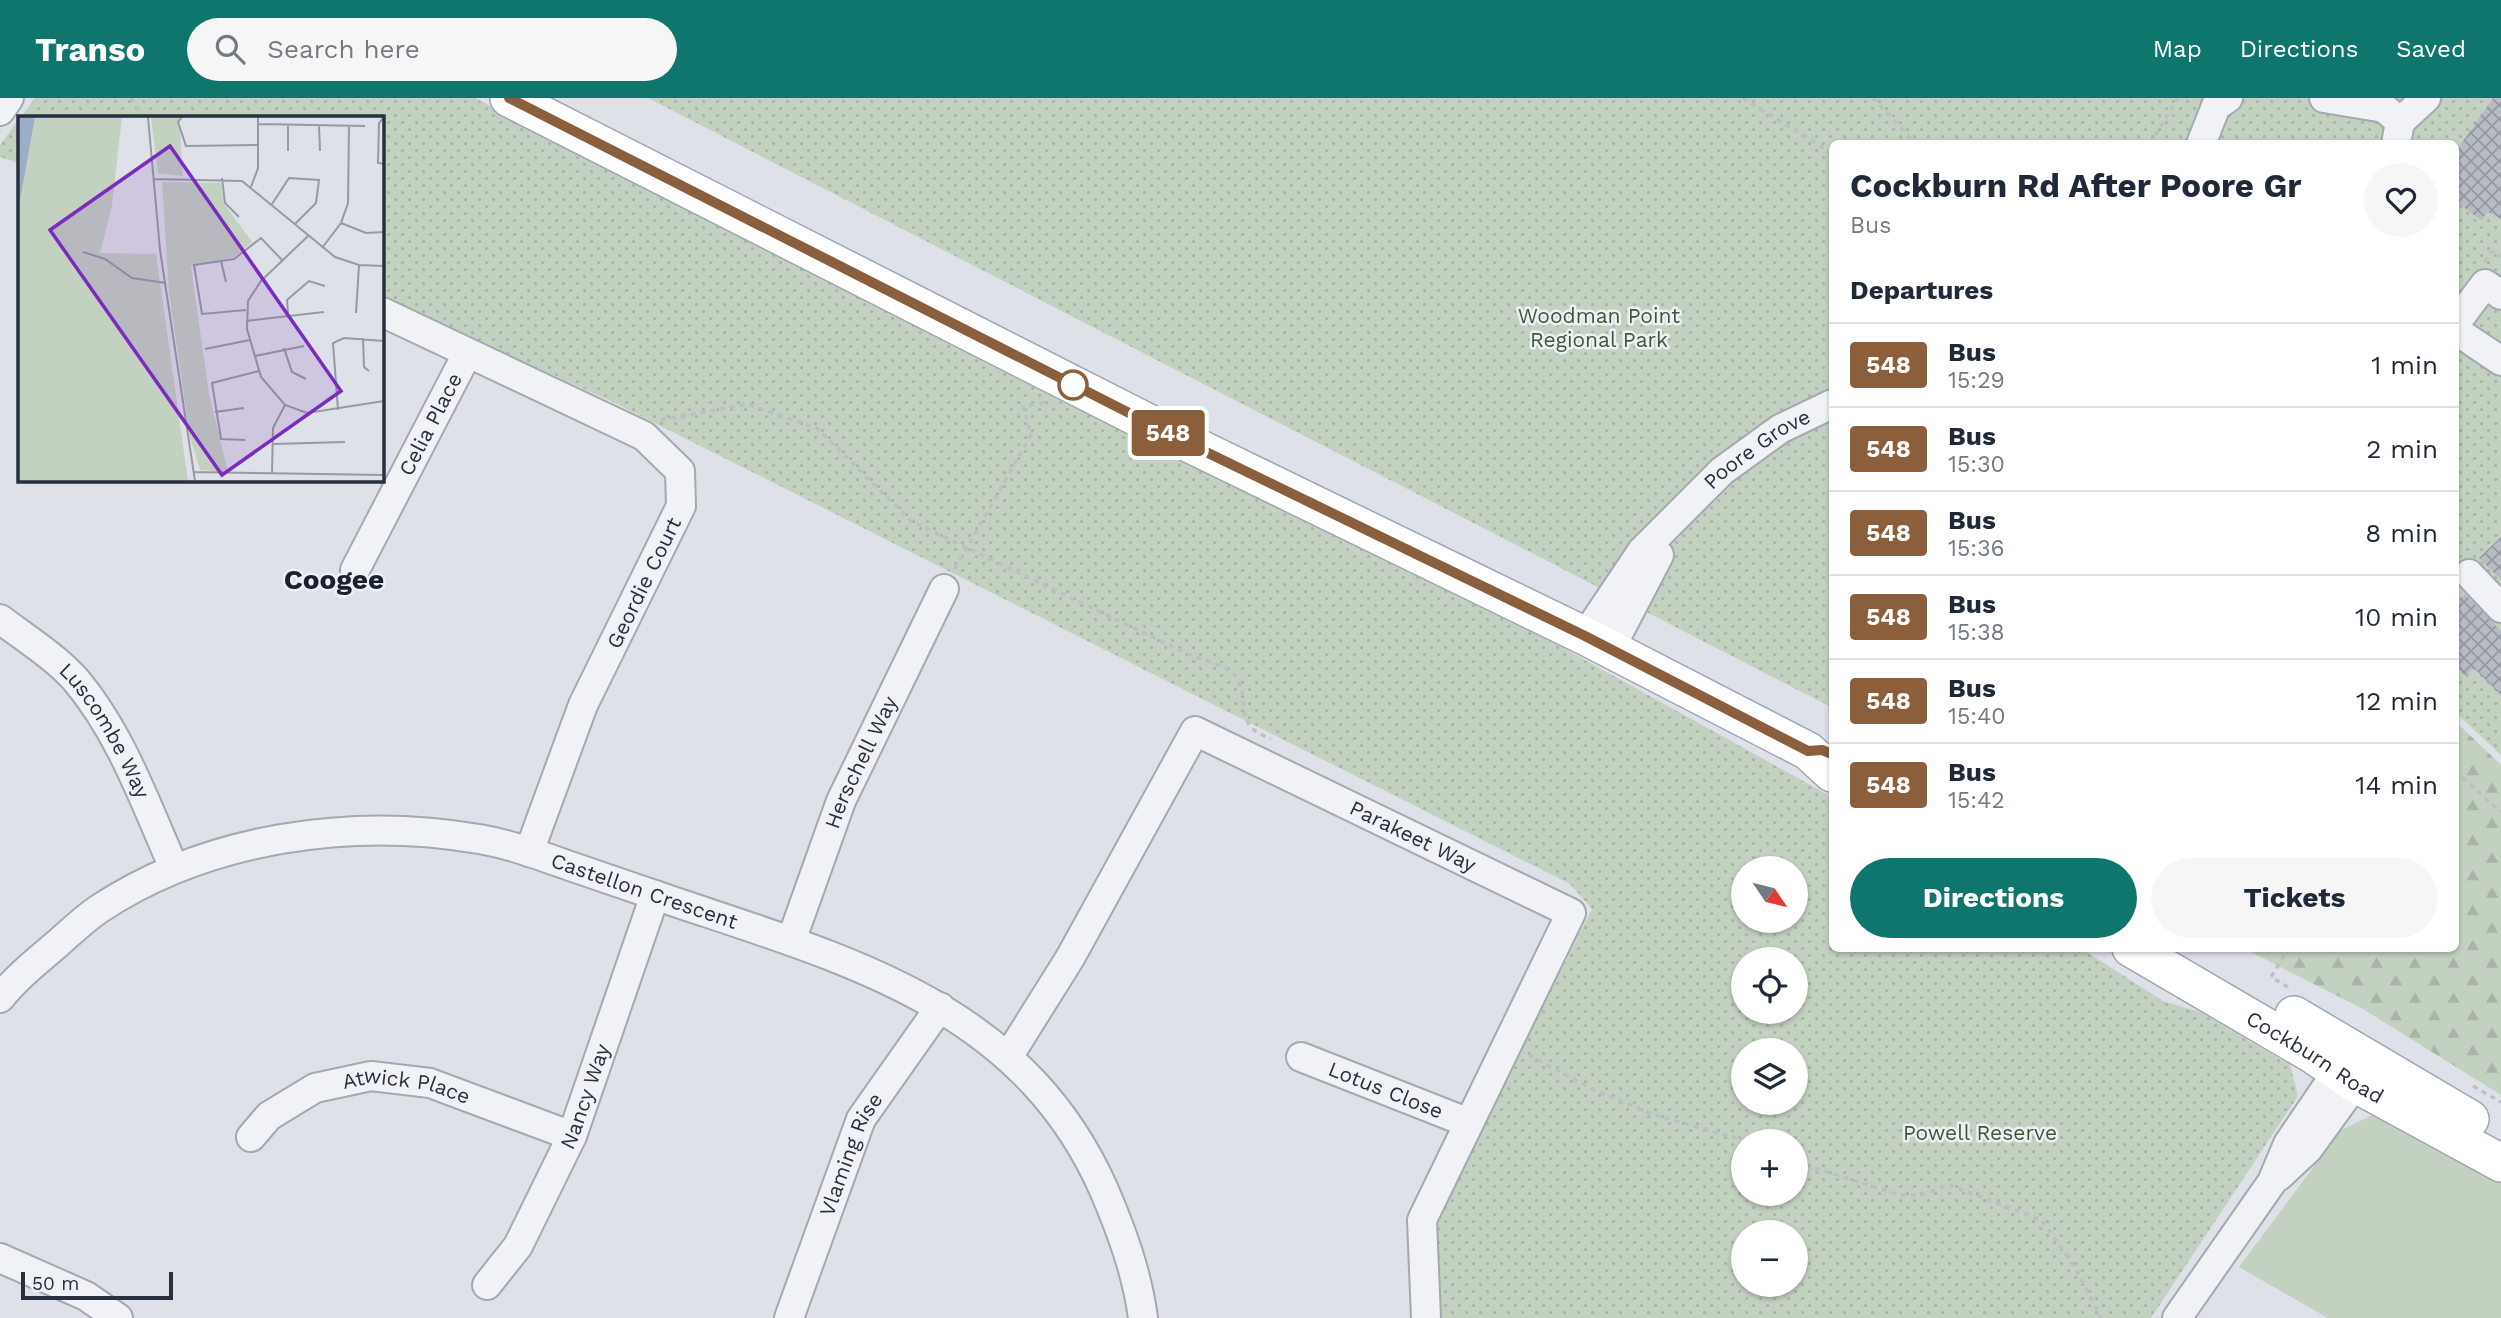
<!DOCTYPE html>
<meta charset="utf-8">
<style>
:root{--surface:#fff;--page:#f6f6f7;--text:#1f2937;--muted:#747a83;--line:#e0e1e3;--accent:#0f766e}
body{margin:0;font-family:"Work Sans",sans-serif;background:var(--page);color:var(--text);height:100vh;display:flex;flex-direction:column;font-size:26px;white-space:nowrap}
*{box-sizing:border-box;margin:0}
p{font-size:23px;color:var(--muted)}
.icon{flex:none;width:38px;height:38px;fill:none;stroke:currentColor;stroke-width:2;stroke-linecap:round;stroke-linejoin:round}
.map{position:relative;flex:1;overflow:hidden}
.drawer{position:absolute;left:1829px;top:42px;width:630px;height:812px;display:flex;flex-direction:column;background:var(--surface);border-radius:10px;box-shadow:0 2px 5px #0004}
.drawer>*{flex:none}
.badge{padding:0 14px;border-radius:5px;font-size:24px;line-height:46px}
.needle{width:46px;rotate:125deg}
.fabs{position:absolute;left:1731px;top:758px;display:grid;gap:14px}
.fabs a{display:grid;place-items:center;width:77px;height:77px;border-radius:50%;background:var(--surface);box-shadow:0 2px 5px #0004;font-size:35px}
.scale{position:absolute;left:21px;bottom:18px;width:152px;box-sizing:border-box;padding-left:7px;border:4px solid #282f3e;border-top:0;font-size:19px;line-height:24px;white-space:nowrap;color:#282f3e;-webkit-text-stroke:5px #edf0f5;paint-order:stroke}
.map>.badge{position:absolute;translate:-50% -50%;box-shadow:0 0 0 4px #fff}
h2{padding:0 21px;font-size:26px;line-height:63px}
.round{display:grid;place-items:center;flex:none;width:74px;height:74px;border-radius:37px;background:var(--page)}
.overview{display:flex;align-items:center;justify-content:space-between;height:119px;padding:0 21px}
h1{font-size:33px;font-weight:700;line-height:52px}
.action{display:flex;gap:14px;margin-top:auto;padding:14px 21px}
.action a{flex:1;height:80px;border-radius:42px;background:var(--accent);color:#fff;font-size:28px;font-weight:700;line-height:80px;text-align:center}
.action a+a{background:var(--page);color:var(--text)}
ul{padding:0;list-style:none}
li{display:flex;align-items:center;gap:21px;height:84px;padding:0 21px;border-top:2px solid var(--line)}
li div{flex:1}
li b{display:block;font-size:26px}
li em{font-style:normal}
li .badge{min-width:77px;font-weight:700;text-align:center}
header{display:flex;align-items:center;gap:42px;box-sizing:border-box;height:98px;padding:0 35px;background:var(--accent);color:#fff}
header strong{font-size:33px}
nav{display:flex;gap:38px;margin-inline-start:auto;font-size:24px}
.search{width:490px;height:63px;background:var(--page);display:flex;align-items:center;gap:18px;box-sizing:border-box;padding:0 24px;border-radius:38px;color:var(--muted);font-size:26px}
.map>svg:first-child{display:block}
</style>
<header>
<strong>Transo</strong>
<div class="search"><svg class="icon" aria-label="search" viewBox="0 0 24 24"><circle cx="10" cy="10" r="6"/><path d="M15 15l6 6"/></svg>Search here</div>
<nav><a>Map</a><a>Directions</a><a>Saved</a></nav>
</header>
<div class="map">
<svg width="2501" height="1220" viewBox="0 0 2501 1220">
<defs>
<pattern id="forest-firs" width="22" height="20" patternUnits="userSpaceOnUse" patternTransform="scale(1.75)"><rect width="22" height="20" fill="#c3d1c0"/><path d="M5 1l3.5 6h-7zM16 11l3.5 6h-7z" fill="#a8b4a6"/></pattern>
<pattern id="park-dots" width="8" height="8" patternUnits="userSpaceOnUse" patternTransform="scale(1.75)"><rect width="8" height="8" fill="#c3d1c0"/><path d="M2 2h.1M6 6h.1" fill="none" stroke="#a8b4a6" stroke-width="1.8" stroke-linecap="round"/></pattern>
<pattern id="building-cross-hatch" width="8" height="8" patternUnits="userSpaceOnUse" patternTransform="scale(1.75)"><rect width="8" height="8" fill="#b6bbc4"/><path d="M0 0l8 8M0 8l8-8" fill="none" stroke="#9498a1"/></pattern>
</defs>
<rect width="100%" height="100%" fill="#dee1e7"/>
<!-- grass -->
<path fill="#c3d1c0" d="M2377,1015L2501,1085V1220H2328L2239,1169L2341,1032Z"/>
<!-- forest -->
<path fill="url(#forest-firs)" d="M2455,623L2501,667V997L2363,911L2245,851L2455,850Z"/>
<!-- park -->
<g fill="url(#park-dots)" fill-rule="evenodd">
<path d="M35,0H475L1509,520L1832,699V850L2082,851L2163,903L2200,914L2290,967L2298,998L2151,1220H1440L1432,1129L1592,811L1570,786L615,305L382,200V19H21ZM1743,770H1796V822H1743ZM1743,861H1796V914H1743ZM1743,952H1796V1004H1743ZM1743,1043H1796V1096H1743ZM1743,1134H1796V1186H1743Z"/>
<path d="M648,0H2501V657L2455,614V46H1832L1831,609Z"/>
<path d="M19,21V65L0,59V47Z"/>
</g>
<!-- building -->
<g fill="url(#building-cross-hatch)">
<path d="M2493,0H2501V121L2488,114L2481,122L2455,103V55Z"/>
<path d="M2501,439V482L2479,460Z"/>
<path d="M2465,496L2501,533V597L2474,570L2465,578L2455,567V506Z"/>
</g>
<g fill="none" stroke-linecap="round" stroke-linejoin="round">
<!-- minor casing -->
<g stroke="#a4a8b1" stroke-width="32">
<g id="minor">
<path d="M2324,0L2384,10L2400,24L2396,46"/>
<path d="M0,13L9,0"/>
<path d="M2400,24L2426,0"/>
<path d="M2201,46L2216,8L2228,0"/>
<path d="M382,214L644,338L680,373L681,408L583,607L529,754"/>
<path d="M2455,226L2485,186L2501,197"/>
<path d="M2455,232L2501,263"/>
<path id="s1" d="M355,472L467,256"/>
<path d="M2469,476L2501,510"/>
<path id="s2" d="M0,521C25,540 54,558 75,581C121,635 146,707 174,770"/>
<path id="s3" d="M1585,538L1642,453L1722,373L1780,331L1832,306"/>
<path d="M1610,551L1659,457"/>
<path id="s4" d="M791,843L841,703L944,491"/>
<path id="s5" d="M0,900C16,880 36,864 56,847C70,835 84,821 99,811C208,739 353,719 479,741C509,746 539,757 567,767C605,780 643,793 681,806C854,864 1024,911 1104,1092C1122,1134 1137,1175 1143,1220"/>
<path id="s6" d="M1008,959L1070,860L1195,633L1571,815L1422,1122L1426,1220"/>
<path id="s7" d="M1301,959L1469,1025"/>
<path id="s8" d="M251,1039L269,1018L315,990L371,978L430,985L572,1038"/>
<path d="M2279,1078L2308,1051L2366,971"/>
<path d="M0,1160L86,1198L118,1220"/>
<path id="s9" d="M487,1187L518,1148L572,1038L655,797"/>
<path id="s10" d="M789,1220L861,1021L940,909"/>
<path d="M2177,1220L2272,1084L2288,1046L2347,959"/>
</g>
</g>
<!-- major casing -->
<g stroke="#9ea6b3" stroke-width="40">
<g id="major">
<path d="M509,0L1182,342L1585,538L1808,653L1832,675"/>
<path id="s11" d="M2131,850L2312,956L2356,986L2501,1065"/>
<path d="M2294,917L2470,1021"/>
</g>
</g>
<!-- path -->
<g stroke="#bdbfc6" stroke-width="3.5" stroke-dasharray="5 5" stroke-linecap="butt">
<path d="M131,0L144,19"/>
<path d="M1743,0L1832,55"/>
<path d="M1873,0L1916,46"/>
<path d="M2150,46L2178,0"/>
<path d="M2485,164L2491,154L2501,158"/>
<path d="M661,322L747,306L817,330L911,423L1190,557C1204,562 1225,567 1235,578C1248,592 1238,616 1252,630C1256,635 1265,638 1271,641"/>
<path d="M955,471L1031,337L1023,309L1045,304"/>
<path d="M2455,673L2501,714"/>
<path d="M2288,889L2271,879L2289,850"/>
<path d="M1529,957L1594,992L1652,1016L1746,1043"/>
<path d="M2473,988L2501,1004"/>
<path d="M1796,1064L1900,1097H1921L1949,1087L2042,1122L2077,1173L2101,1220"/>
</g>
<!-- minor -->
<use href="#minor" stroke="#f1f2f6" stroke-width="28"/>
<!-- major -->
<use href="#major" stroke="#fff" stroke-width="37"/>
</g>
<g fill="none" stroke-linecap="round" stroke-linejoin="round">
<!-- line casing -->
<g stroke="#fff" stroke-width="16">
<path id="line" d="M509,0L1204,353L1585,538L1808,653L1822,652L1832,656"/>
</g>
<!-- line -->
<use href="#line" stroke="#8b5e3c" stroke-width="10"/>
</g>
<!-- markers -->
<circle fill="#fff" stroke="#8b5e3c" stroke-width="3.5" cx="1073" cy="287" r="14"/>
<g text-anchor="middle" stroke-width="5" stroke-linejoin="round" paint-order="stroke">
<!-- park labels -->
<g font-size="21" fill="#3b5936" stroke="#edf0f5">
<text x="1599" y="225">Woodman Point<tspan x="1599" dy="24">Regional Park</tspan></text>
<text x="1980" y="1042">Powell Reserve</text>
</g>
<!-- street labels -->
<g font-size="21" fill="#282f3e" stroke="#edf0f5">
<text dy="7" stroke="none"><textPath href="#s1" startOffset="164">Celia Place</textPath></text>
<text dy="7" stroke="none"><textPath href="#s3" startOffset="257">Poore Grove</textPath></text>
<text transform="translate(644 485) rotate(-64)" y="7">Geordie Court</text>
<text dy="7" stroke="none"><textPath href="#s2" startOffset="156">Luscombe Way</textPath></text>
<text dy="7" stroke="none"><textPath href="#s4" startOffset="192">Herschell Way</textPath></text>
<text dy="7" stroke="none"><textPath href="#s6" startOffset="618">Parakeet Way</textPath></text>
<text dy="7" stroke="none"><textPath href="#s5" startOffset="702">Castellon Crescent</textPath></text>
<text dy="7" stroke="none"><textPath href="#s11" startOffset="214">Cockburn Road</textPath></text>
<text dy="7" stroke="none"><textPath href="#s7" startOffset="91">Lotus Close</textPath></text>
<text dy="7" stroke="none"><textPath href="#s8" startOffset="175">Atwick Place</textPath></text>
<text dy="7" stroke="none"><textPath href="#s9" startOffset="214">Nancy Way</textPath></text>
<text dy="7" stroke="none"><textPath href="#s10" startOffset="175">Vlaming Rise</textPath></text>
</g>
<!-- district labels -->
<g font-size="28" font-weight="bold" fill="#1a202e" stroke="#edf0f5">
<text x="334" y="491">Coogee</text>
</g>
</g>
<!-- overview -->
<g transform="translate(18 18)">
<rect width="366" height="366" fill="#dee1e7"/>
<path d="M133,1H161L165,60L140,57Z" fill="#c3d1c0"/>
<path d="M17,1H104L94,89L82,137L138,138L170,365H0V96ZM144,66L203,67L206,88L234,126L216,141L173,151L191,278L210,356L182,354L172,321L151,176Z" fill="#c3d1c0"/>
<path d="M0,1H17L0,96Z" fill="#9aaec7"/>
<path fill="none" stroke="#959aa3" stroke-width="2" d="M130,1L142,134L177,365M164,1L160,6L168,30L239,29M366,1L361,7L360,47L366,48M240,8L347,10M301,10L302,35M270,35V10M204,62L207,87L221,101M135,63L224,65L317,141L341,149L366,150M233,71L240,52V1M254,88L271,62L301,64L298,87L277,108M323,107L348,117L366,116M290,120L243,165L230,185L229,213L243,261L267,289L289,297L366,285M304,132L323,107L330,87L331,10M65,136L87,143L114,162L148,167M203,145L208,166M228,194L184,198L176,149L216,143L243,122L265,145M338,197L341,149M270,198L269,184L291,165L307,170M228,205L306,196M345,222L346,251L351,255M266,232L274,256L288,263M187,233L232,224M237,240L286,230M320,294L315,227L326,222L366,225M197,296L226,292M227,324L203,323L194,267L241,255M255,328L327,326M175,356L366,359M254,358L255,312L267,289"/>
<path fill="#7b2cbf" fill-opacity="0.15" stroke="#7b2cbf" stroke-width="3.5" d="M152,30L323,275L204,359L32,114Z"/>
<rect width="366" height="366" fill="none" stroke="#282f3e" stroke-width="3.5"/>
</g>
</svg>
<div class="fabs">
<a><svg class="needle" viewBox="-14 -14 28 28"><path d="M0-13l5 13h-10z" fill="#e53935"/><path d="M0 13l5-13h-10z" fill="#747a83"/></svg></a>
<a><svg class="icon" aria-label="locate" viewBox="0 0 24 24"><circle cx="12" cy="12" r="6"/><path d="M12 2v4M12 18v4M2 12h4M18 12h4"/></svg></a>
<a><svg class="icon" aria-label="layers" viewBox="0 0 24 24"><path d="M12 4l9 5-9 5-9-5zM3 14l9 5 9-5"/></svg></a>
<a>+</a>
<a>−</a>
</div>
<div class="scale">50 m</div>
<b class="badge" style="left:1168px;top:335px;background:#8b5e3c;color:#fff">548</b>
<section class="drawer">
<div class="overview"><div><h1>Cockburn Rd After Poore Gr</h1><p>Bus</p></div><a class="round"><svg class="icon" aria-label="heart" viewBox="0 0 24 24"><path d="M12 20l-8-8c-3-5 5-10 8-4 3-6 11-1 8 4z"/></svg></a></div>
<h2>Departures</h2>
<ul>
<li><span class="badge" style="background:#8b5e3c;color:#fff">548</span><div><b>Bus</b><p>15:29</p></div><em>1 min</em></li>
<li><span class="badge" style="background:#8b5e3c;color:#fff">548</span><div><b>Bus</b><p>15:30</p></div><em>2 min</em></li>
<li><span class="badge" style="background:#8b5e3c;color:#fff">548</span><div><b>Bus</b><p>15:36</p></div><em>8 min</em></li>
<li><span class="badge" style="background:#8b5e3c;color:#fff">548</span><div><b>Bus</b><p>15:38</p></div><em>10 min</em></li>
<li><span class="badge" style="background:#8b5e3c;color:#fff">548</span><div><b>Bus</b><p>15:40</p></div><em>12 min</em></li>
<li><span class="badge" style="background:#8b5e3c;color:#fff">548</span><div><b>Bus</b><p>15:42</p></div><em>14 min</em></li>
</ul>
<div class="action"><a>Directions</a><a>Tickets</a></div>
</section>
</div>
